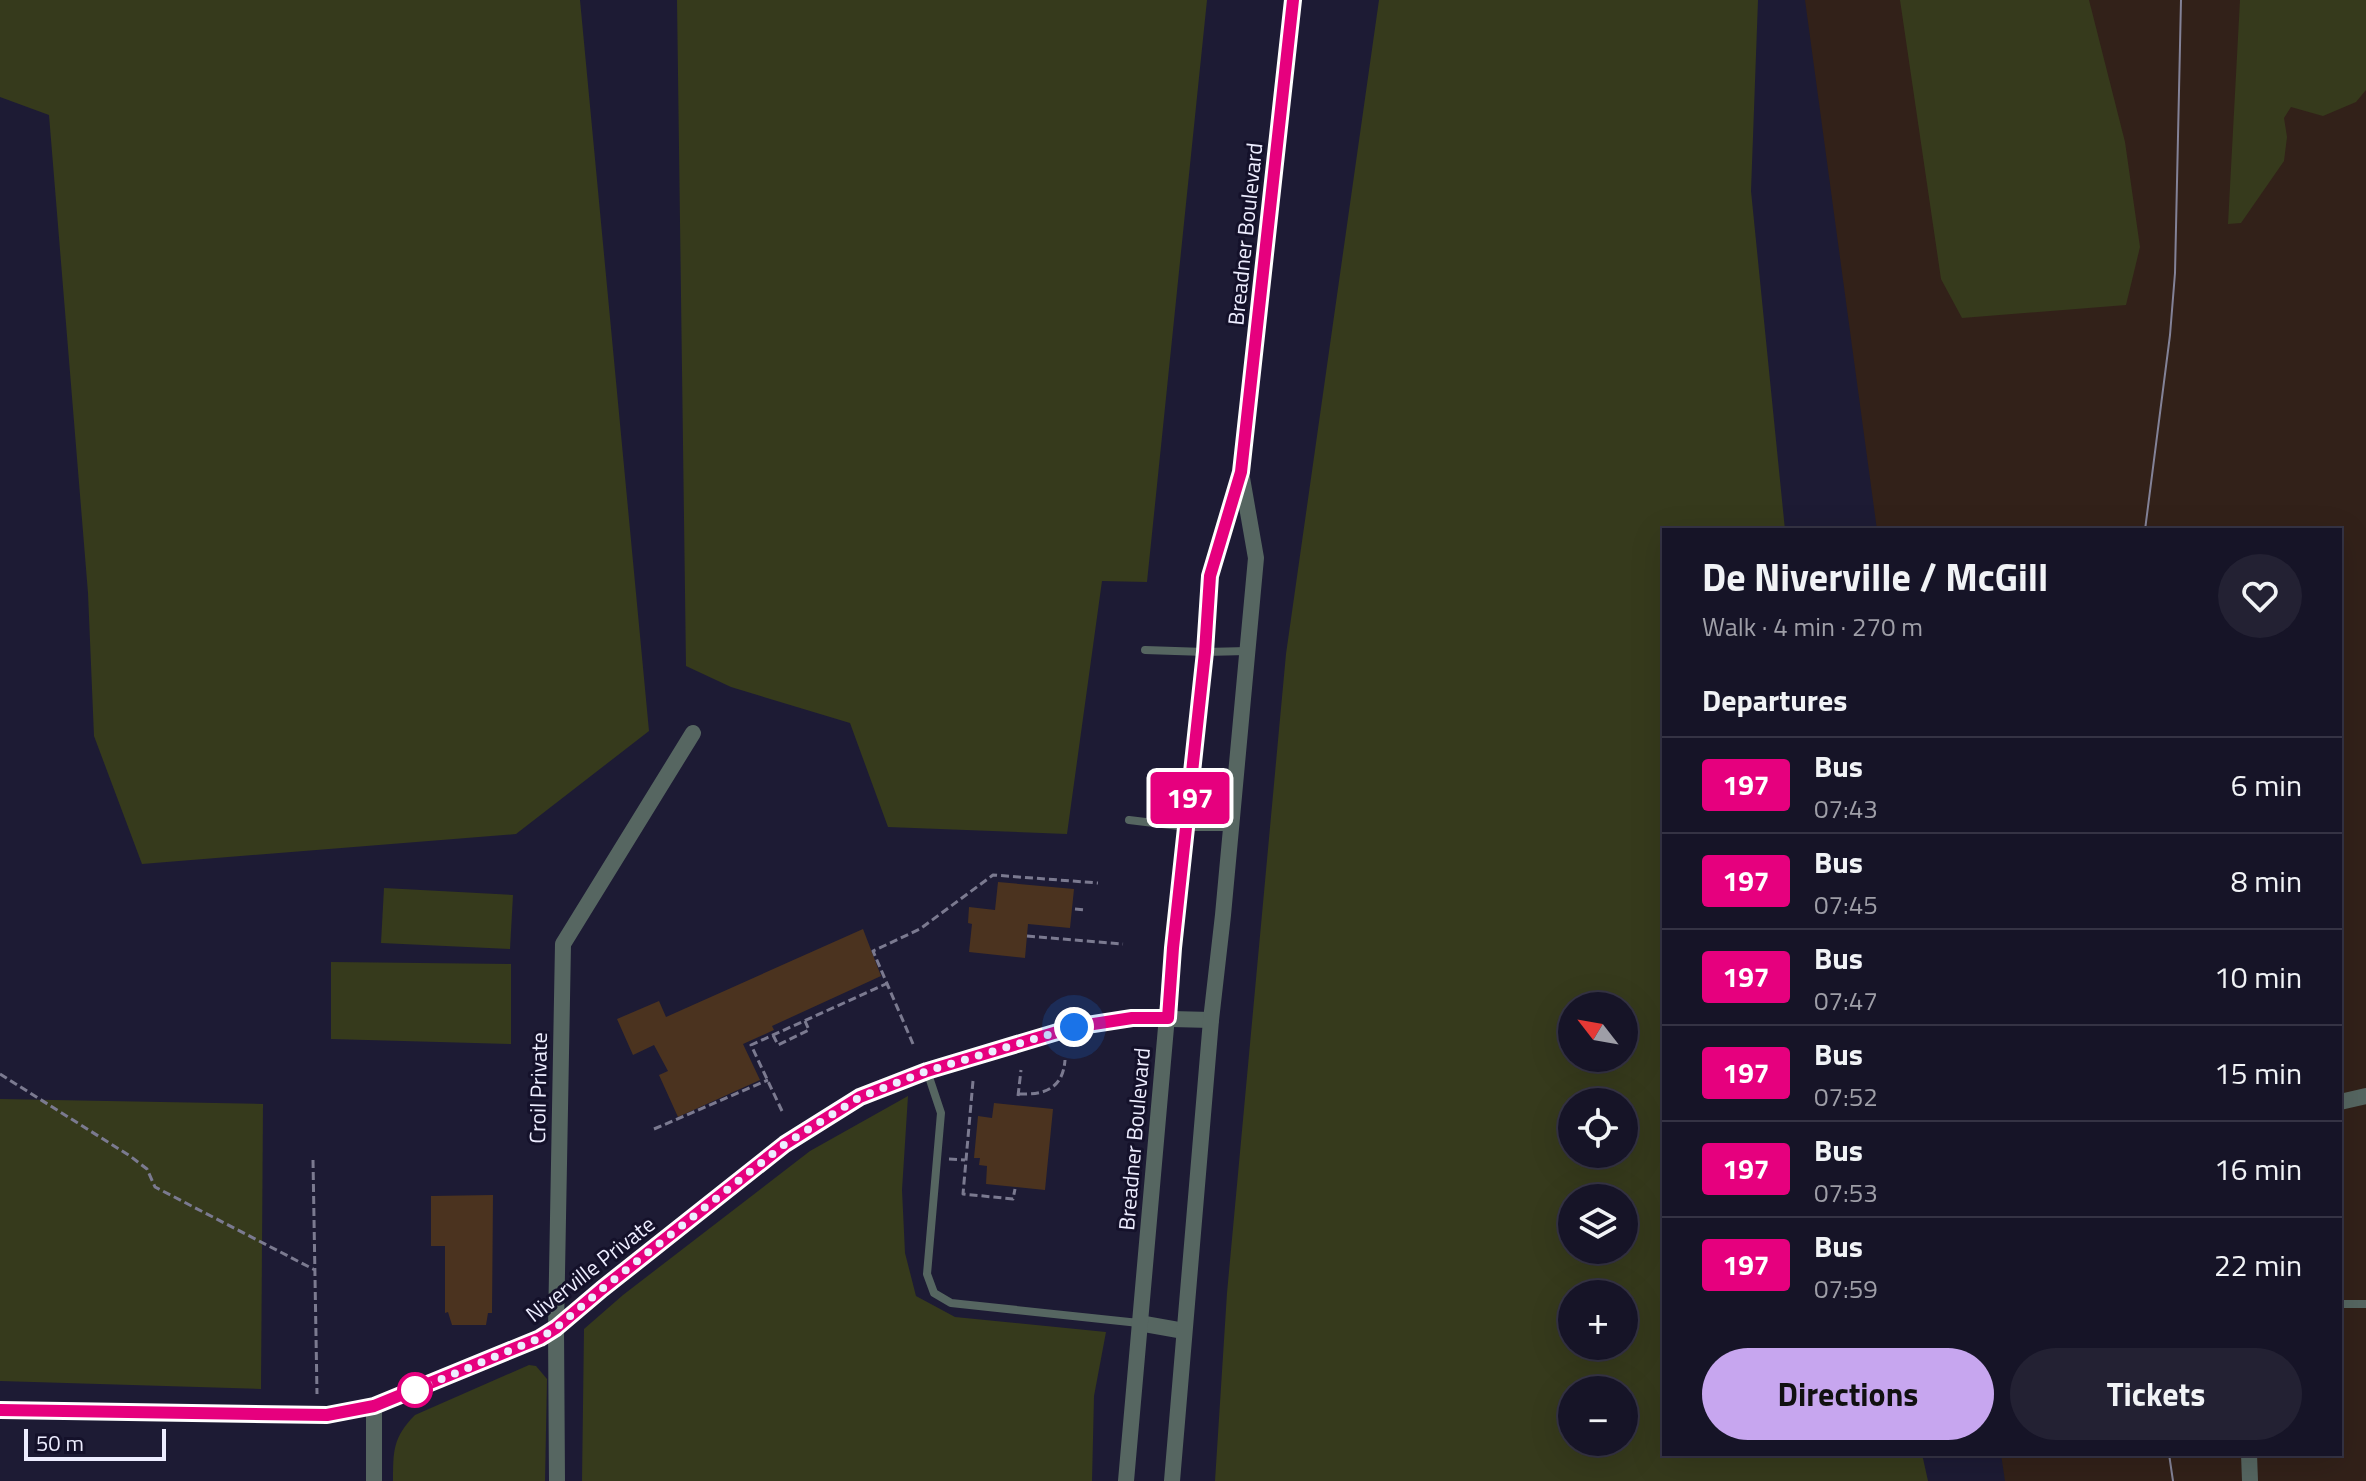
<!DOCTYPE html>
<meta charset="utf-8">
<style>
:root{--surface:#161427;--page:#232133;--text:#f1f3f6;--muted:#9e9ea7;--line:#353344;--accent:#c7a6ef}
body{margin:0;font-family:"Titillium Web",sans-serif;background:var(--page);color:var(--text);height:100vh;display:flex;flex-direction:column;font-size:30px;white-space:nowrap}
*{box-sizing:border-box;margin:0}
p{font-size:26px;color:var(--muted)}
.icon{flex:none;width:44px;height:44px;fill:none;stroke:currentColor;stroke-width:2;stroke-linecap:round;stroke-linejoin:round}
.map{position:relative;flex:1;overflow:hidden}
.panel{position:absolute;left:1662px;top:528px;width:680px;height:928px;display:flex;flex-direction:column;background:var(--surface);border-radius:0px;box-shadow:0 8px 32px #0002,0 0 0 2px var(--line)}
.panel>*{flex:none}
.badge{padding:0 16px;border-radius:6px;font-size:28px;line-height:52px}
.needle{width:52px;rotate:301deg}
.fabs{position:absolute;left:1558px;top:992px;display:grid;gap:16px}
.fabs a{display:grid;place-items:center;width:80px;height:80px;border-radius:50%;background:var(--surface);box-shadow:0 8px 32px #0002,0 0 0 2px var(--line);font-size:40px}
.scale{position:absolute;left:24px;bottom:20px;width:142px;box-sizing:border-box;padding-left:8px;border:4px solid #ededff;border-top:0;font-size:22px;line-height:28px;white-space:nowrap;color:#ededff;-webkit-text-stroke:6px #14112a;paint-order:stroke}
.you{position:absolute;width:40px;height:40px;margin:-20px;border:6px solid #fff;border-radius:50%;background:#1a73e8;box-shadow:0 0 0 12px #1a73e833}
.map>.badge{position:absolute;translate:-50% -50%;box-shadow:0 0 0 4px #fff}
h2{padding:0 40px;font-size:30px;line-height:72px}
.round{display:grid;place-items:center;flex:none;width:84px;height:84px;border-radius:42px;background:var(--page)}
.headline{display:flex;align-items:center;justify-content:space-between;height:136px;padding:0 40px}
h1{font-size:38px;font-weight:700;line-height:60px}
.primary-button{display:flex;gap:16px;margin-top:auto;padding:16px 40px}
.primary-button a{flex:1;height:92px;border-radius:48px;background:var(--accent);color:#111;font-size:32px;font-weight:700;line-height:92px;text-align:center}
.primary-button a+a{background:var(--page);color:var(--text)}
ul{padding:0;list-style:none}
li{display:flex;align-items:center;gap:24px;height:96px;padding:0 40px;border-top:2px solid var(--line)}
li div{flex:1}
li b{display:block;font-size:30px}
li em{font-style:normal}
li .badge{min-width:88px;font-weight:700;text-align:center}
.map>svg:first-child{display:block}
</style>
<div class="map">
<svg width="2366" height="1481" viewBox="0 0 2366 1481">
<rect width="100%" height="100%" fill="#1d1b34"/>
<!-- commercial -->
<path fill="#322119" d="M1805,0H2366V1481H2005L2001,1454H2340V530H1877Z"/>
<!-- green -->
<g fill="#363a1c" fill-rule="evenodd">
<path d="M0,0H580L649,731L516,834L142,864L94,736L88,593L49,115L0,97Z"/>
<path d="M677,0H1207L1147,582L1102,581L1067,834L888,827L850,723L731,687L686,666Z"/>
<path d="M1379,0H1758L1751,191L1785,530H1664V1454H1922L1928,1481H1215L1227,1293L1286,654ZM1572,1006H1624V1058H1572ZM1572,1102H1624V1154H1572ZM1572,1198H1624V1250H1572ZM1572,1294H1624V1346H1572ZM1572,1390H1624V1442H1572Z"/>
<path d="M1900,0H2089L2125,142L2140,247L2126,305L1962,318L1941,279Z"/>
<path d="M2240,0H2366V90L2356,102L2323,116L2291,107L2284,118L2287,137L2284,161L2241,223L2228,224Z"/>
<path d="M384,888L513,895L510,949L381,943Z"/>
<path d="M331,962L511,964V1044L331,1039Z"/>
<path d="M908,1096L902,1190L905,1253L916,1296L955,1317L1106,1332L1094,1396L1092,1481H582L584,1329L623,1295L810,1151Z"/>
<path d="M0,1099L263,1104L261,1389L0,1381Z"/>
<path d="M529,1365L536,1366L547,1379L545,1481H393C393,1451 393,1437 415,1415Z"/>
</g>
<!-- building -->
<g fill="#4b331f">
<path d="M998,882L1074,889L1070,928L1028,924L1025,958L969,952L972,924L968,923L969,907L995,910Z"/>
<path d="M863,929L881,976L772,1026L774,1030L743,1044L760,1080L678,1117L659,1075L668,1071L654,1045L633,1055L617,1019L659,1001L666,1017Z"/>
<path d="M994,1103L1053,1109L1045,1190L986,1184L987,1166L979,1165L980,1158H974L978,1116L992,1118Z"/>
<path d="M493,1195L492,1313H488L486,1325H452L448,1312L445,1313V1246H431V1196Z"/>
</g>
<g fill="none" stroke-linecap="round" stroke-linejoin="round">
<!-- path -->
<g stroke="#7b7a90" stroke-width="3" stroke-dasharray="8 4" stroke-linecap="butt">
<path d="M1075,909L1086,910"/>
<path d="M1027,936L1123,944"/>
<path d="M773,1035L778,1045L809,1030L805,1021"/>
<path d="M913,1044L873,951L920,929L993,875L1098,883"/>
<path d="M0,1074L130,1156L147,1169L155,1187L315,1270"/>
<path d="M973,1081L963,1194L1013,1199L1015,1189"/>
<path d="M1019,1094C1044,1095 1063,1089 1065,1060"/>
<path d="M1018,1096L1021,1070"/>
<path d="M782,1111L751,1045L888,983"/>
<path d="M654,1129L768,1080"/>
<path d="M949,1159L965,1160"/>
<path d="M313,1160L317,1394"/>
</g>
<!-- lane -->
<g stroke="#566661" stroke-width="8">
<path d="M1145,650L1205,652L1247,651"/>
<path d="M1129,820L1187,827H1231"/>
<path d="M927,1071L941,1113L927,1274L934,1293L951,1303L1139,1323"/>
<path d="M2340,1304H2366"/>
</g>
<!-- street -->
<g stroke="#566661" stroke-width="16">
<path d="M2340,1102L2366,1096"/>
<path d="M1139,1323L1184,1331"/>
<path d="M374,1406V1481"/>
<path d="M0,1410L327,1415L374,1406L540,1338L556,1328L602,1289L785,1144L860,1097L927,1071L1074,1027L1132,1018L1211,1020"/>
<path d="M2249,1454L2250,1481"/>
<path d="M557,1481L556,1328L563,944L693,733"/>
<path d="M1126,1481L1173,948L1205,652L1210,576L1241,472L1293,0"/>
<path d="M1172,1481L1211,1020L1223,915L1256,558L1242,478"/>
</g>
<!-- tram -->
<g stroke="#838297" stroke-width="2">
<path d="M2145,530L2170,335L2175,273L2181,0"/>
<path d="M2169,1454L2173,1481"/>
</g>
</g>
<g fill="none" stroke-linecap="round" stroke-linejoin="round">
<!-- line casing -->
<g stroke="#fff" stroke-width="18">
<path id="line" d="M0,1410L327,1415L374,1406L540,1338L556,1328L602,1289L785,1144L860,1097L927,1071L1074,1027L1132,1018H1168L1173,948L1205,652L1210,576L1241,472L1293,0"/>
</g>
<!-- line -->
<use href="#line" stroke="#e6007e" stroke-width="12"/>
<!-- walk -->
<path stroke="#ededff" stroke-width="8" stroke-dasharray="0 14.4" d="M415,1390L540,1338L556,1328L602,1289L785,1144L860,1097L927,1071L1074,1027"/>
</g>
<!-- markers -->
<circle fill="#fff" stroke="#e6007e" stroke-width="4" cx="415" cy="1390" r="16"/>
<g text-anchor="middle" stroke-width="6" stroke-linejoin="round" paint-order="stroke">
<!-- street labels -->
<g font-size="22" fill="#ededff" stroke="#14112a">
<text transform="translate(1245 234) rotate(-84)" y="8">Breadner Boulevard</text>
<text transform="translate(538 1088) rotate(-89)" y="8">Croil Private</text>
<text transform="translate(1134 1139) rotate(-85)" y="8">Breadner Boulevard</text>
<text transform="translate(590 1269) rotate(-38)" y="8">Niverville Private</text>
</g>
</g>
</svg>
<div class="fabs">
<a><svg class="needle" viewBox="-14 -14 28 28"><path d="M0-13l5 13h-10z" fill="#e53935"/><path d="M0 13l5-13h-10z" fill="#9e9ea7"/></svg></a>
<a><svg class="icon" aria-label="locate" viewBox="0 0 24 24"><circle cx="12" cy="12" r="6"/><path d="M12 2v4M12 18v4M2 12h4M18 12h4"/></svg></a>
<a><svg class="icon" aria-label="layers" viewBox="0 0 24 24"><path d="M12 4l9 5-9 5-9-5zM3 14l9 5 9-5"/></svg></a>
<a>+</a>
<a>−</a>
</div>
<div class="scale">50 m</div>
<div class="you" style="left:1074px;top:1027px"></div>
<b class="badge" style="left:1190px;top:798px;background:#e6007e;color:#fff">197</b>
<section class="panel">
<div class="headline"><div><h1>De Niverville / McGill</h1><p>Walk · 4 min · 270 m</p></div><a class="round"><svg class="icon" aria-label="heart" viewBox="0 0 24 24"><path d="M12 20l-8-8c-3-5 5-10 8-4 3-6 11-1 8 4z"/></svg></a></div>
<h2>Departures</h2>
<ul>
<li><span class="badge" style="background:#e6007e;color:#fff">197</span><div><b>Bus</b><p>07:43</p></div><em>6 min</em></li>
<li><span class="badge" style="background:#e6007e;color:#fff">197</span><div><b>Bus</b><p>07:45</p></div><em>8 min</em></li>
<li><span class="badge" style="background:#e6007e;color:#fff">197</span><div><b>Bus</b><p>07:47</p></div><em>10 min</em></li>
<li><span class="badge" style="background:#e6007e;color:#fff">197</span><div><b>Bus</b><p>07:52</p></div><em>15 min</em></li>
<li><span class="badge" style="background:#e6007e;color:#fff">197</span><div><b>Bus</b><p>07:53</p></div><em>16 min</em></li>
<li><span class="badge" style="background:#e6007e;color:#fff">197</span><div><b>Bus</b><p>07:59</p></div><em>22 min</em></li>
</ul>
<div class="primary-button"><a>Directions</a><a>Tickets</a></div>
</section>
</div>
